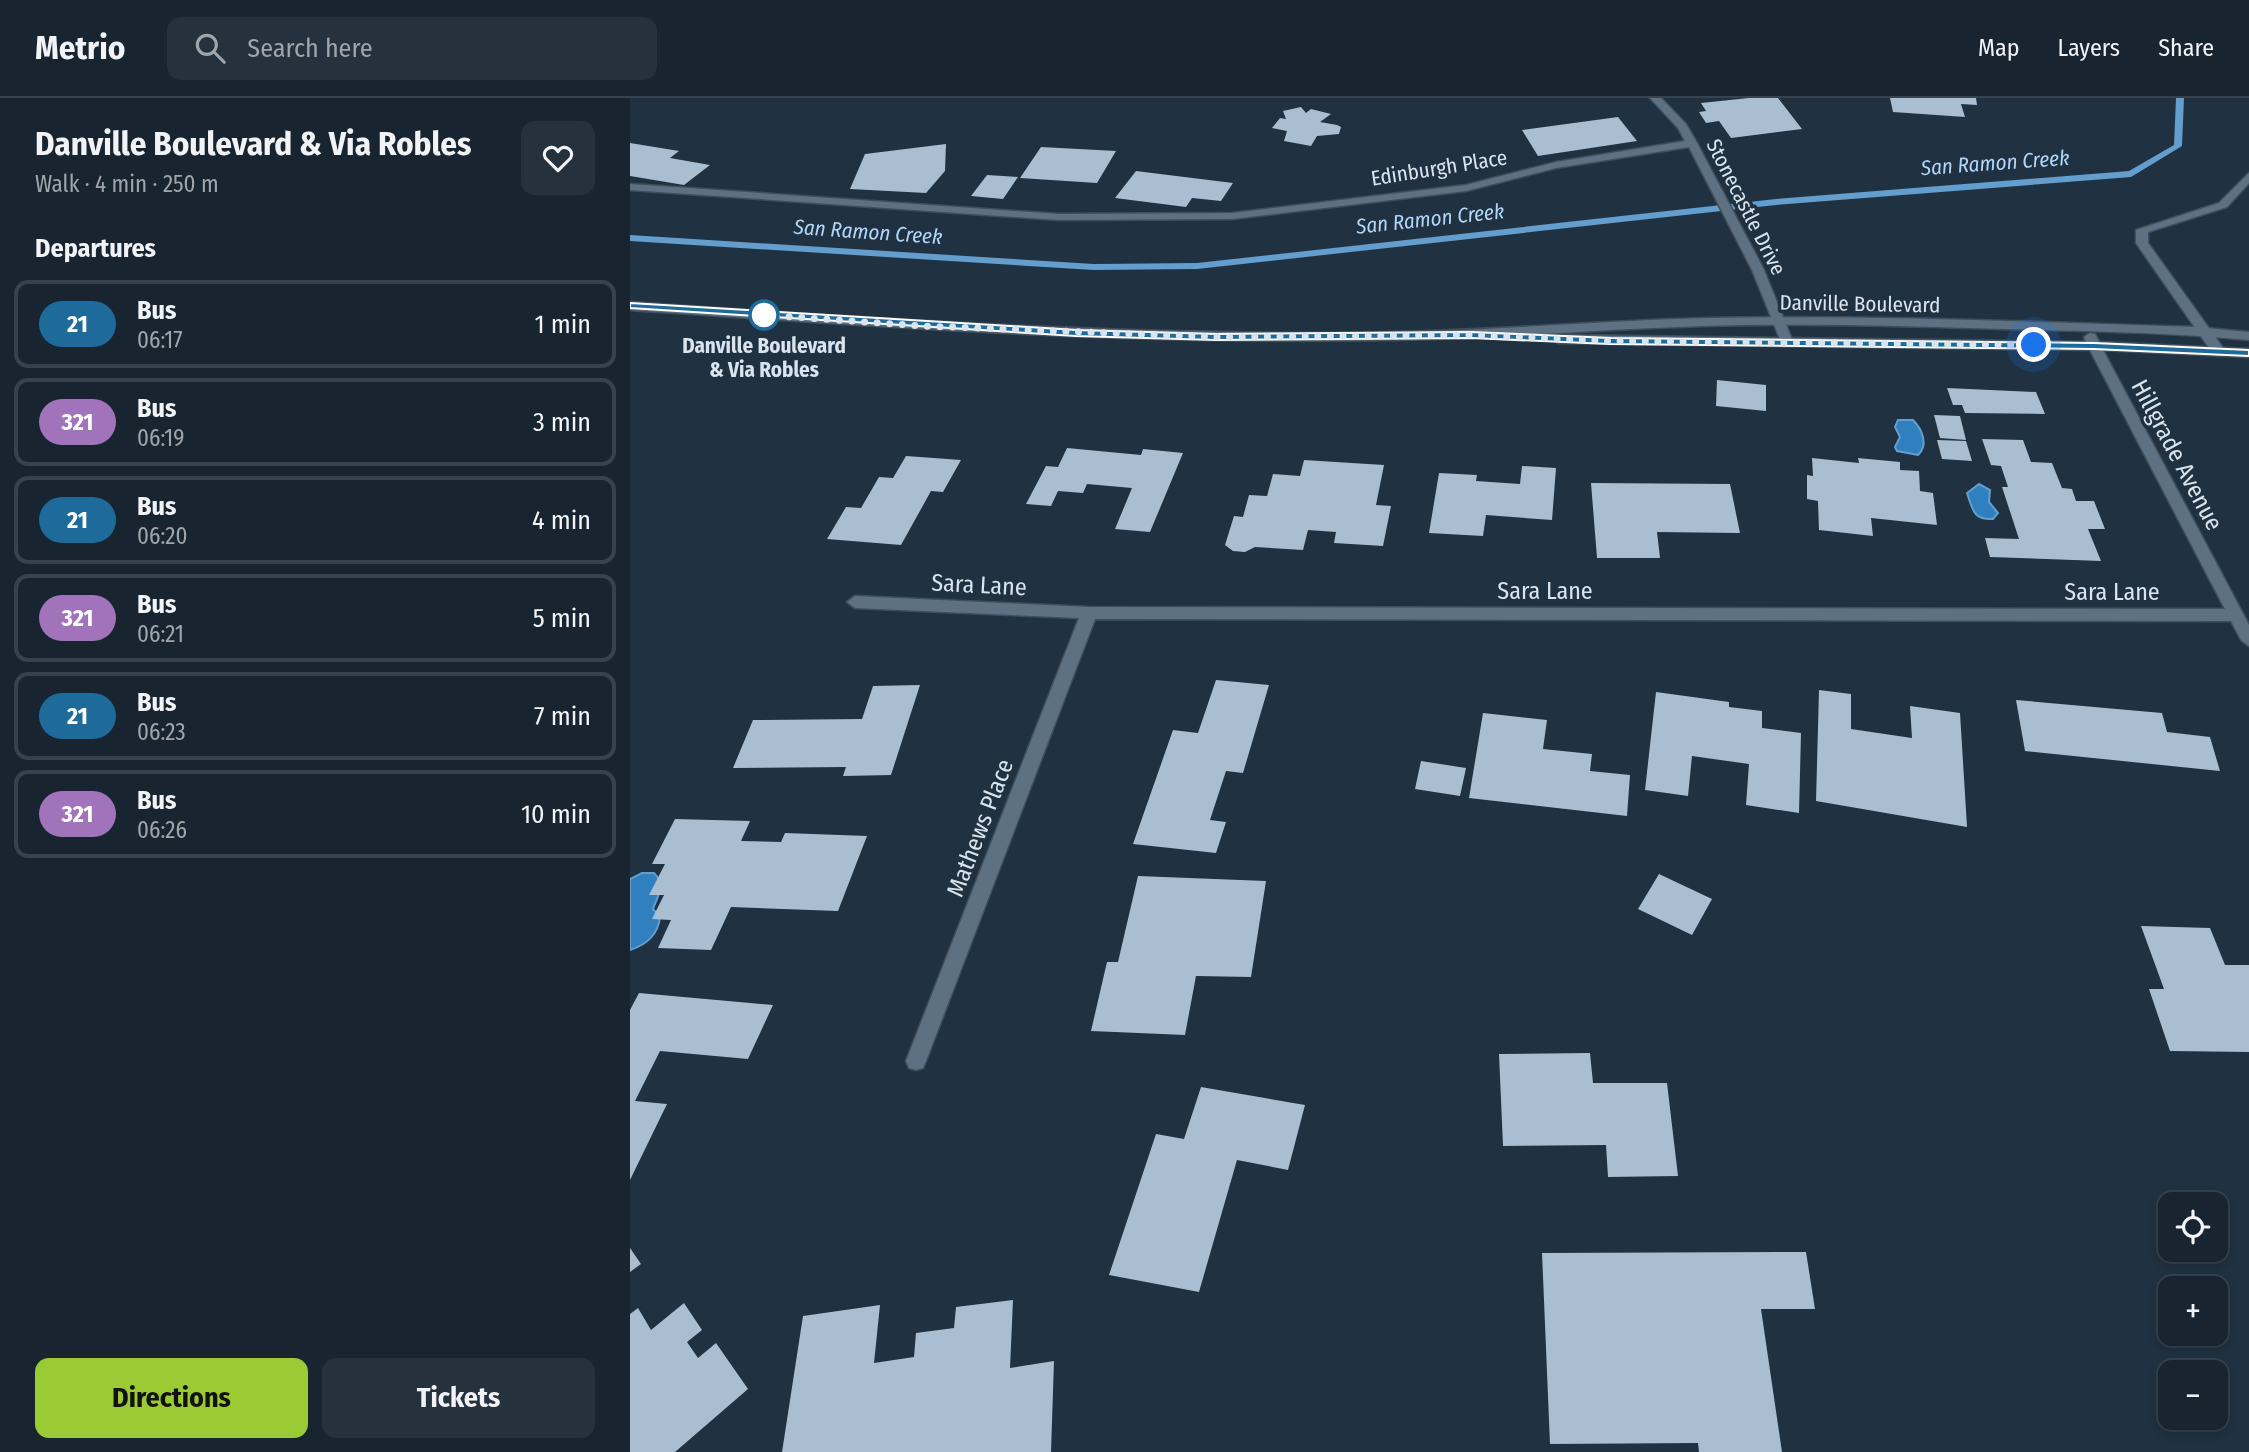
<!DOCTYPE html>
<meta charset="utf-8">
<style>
:root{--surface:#182531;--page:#25313d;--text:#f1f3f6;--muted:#9fa5ab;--line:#36424d;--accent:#9acb35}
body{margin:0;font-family:"Fira Sans Condensed",sans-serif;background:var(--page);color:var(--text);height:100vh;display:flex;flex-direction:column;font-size:26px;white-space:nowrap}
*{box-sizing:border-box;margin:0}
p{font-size:23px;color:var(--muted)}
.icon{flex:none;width:38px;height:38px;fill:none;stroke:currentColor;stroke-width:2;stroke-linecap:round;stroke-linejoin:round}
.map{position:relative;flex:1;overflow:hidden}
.sheet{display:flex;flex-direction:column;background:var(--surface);width:630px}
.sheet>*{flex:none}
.badge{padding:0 14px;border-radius:23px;font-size:24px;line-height:46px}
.fabs{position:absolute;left:1528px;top:1094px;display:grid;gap:14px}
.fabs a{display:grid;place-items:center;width:70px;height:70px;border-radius:14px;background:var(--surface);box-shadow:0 4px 10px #0003,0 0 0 2px var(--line);font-size:35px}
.you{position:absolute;width:35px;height:35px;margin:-18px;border:5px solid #fff;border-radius:50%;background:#1a73e8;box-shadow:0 0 0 10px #1a73e833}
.map>.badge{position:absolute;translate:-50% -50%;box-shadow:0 0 0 4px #fff}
h2{padding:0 35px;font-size:26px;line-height:63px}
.round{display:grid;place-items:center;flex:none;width:74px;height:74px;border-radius:14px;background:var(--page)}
.head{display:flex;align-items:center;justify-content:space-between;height:119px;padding:0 35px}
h1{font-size:33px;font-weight:700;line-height:52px}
.primary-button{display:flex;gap:14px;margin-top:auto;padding:14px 35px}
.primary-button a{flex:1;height:80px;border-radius:14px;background:var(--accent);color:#111;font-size:28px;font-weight:700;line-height:80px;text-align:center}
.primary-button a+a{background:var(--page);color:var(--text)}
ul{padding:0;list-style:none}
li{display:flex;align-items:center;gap:21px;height:88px;margin:0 14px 10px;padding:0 21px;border:4px solid var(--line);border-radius:14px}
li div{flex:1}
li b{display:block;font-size:26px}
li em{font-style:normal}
li .badge{min-width:77px;font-weight:700;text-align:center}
header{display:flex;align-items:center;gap:42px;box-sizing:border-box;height:98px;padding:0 35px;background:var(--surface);border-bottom:2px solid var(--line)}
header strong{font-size:33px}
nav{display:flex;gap:38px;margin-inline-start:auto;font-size:24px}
.search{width:490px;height:63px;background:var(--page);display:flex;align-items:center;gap:18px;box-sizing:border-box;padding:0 24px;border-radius:14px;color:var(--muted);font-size:26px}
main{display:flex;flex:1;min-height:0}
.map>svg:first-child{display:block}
</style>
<header>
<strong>Metrio</strong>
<div class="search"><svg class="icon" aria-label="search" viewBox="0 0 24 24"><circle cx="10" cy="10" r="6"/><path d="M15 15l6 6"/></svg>Search here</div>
<nav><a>Map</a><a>Layers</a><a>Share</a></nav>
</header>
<main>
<section class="sheet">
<div class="head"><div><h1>Danville Boulevard &amp; Via Robles</h1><p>Walk · 4 min · 250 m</p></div><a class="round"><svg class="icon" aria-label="heart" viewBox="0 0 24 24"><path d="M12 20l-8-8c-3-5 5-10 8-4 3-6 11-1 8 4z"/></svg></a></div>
<h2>Departures</h2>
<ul>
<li><span class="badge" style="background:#1e6b9b;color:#fff">21</span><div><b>Bus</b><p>06:17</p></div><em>1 min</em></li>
<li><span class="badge" style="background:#a173ba;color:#fff">321</span><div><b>Bus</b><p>06:19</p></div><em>3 min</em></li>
<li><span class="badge" style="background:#1e6b9b;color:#fff">21</span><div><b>Bus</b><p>06:20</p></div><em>4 min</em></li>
<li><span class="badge" style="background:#a173ba;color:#fff">321</span><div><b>Bus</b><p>06:21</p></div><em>5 min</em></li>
<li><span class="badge" style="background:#1e6b9b;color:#fff">21</span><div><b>Bus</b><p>06:23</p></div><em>7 min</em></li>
<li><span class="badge" style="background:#a173ba;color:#fff">321</span><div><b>Bus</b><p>06:26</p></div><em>10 min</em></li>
</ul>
<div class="primary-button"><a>Directions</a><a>Tickets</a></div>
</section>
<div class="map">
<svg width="1619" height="1354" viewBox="0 0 1619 1354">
<rect width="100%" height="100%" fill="#203141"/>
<!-- water -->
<g fill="#3080c0" stroke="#639ece" stroke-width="2">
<path d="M1268,322H1283C1292,331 1299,347 1288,357L1267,353L1265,349L1270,339L1265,329Z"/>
<path d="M1349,386L1360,392L1359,404L1368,415L1363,421C1343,422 1343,412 1337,395Z"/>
<path d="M12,775H24C36,787 28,797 23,811L30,819C28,837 16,847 0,852V781Z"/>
</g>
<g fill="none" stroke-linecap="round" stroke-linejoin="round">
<!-- stream -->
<path fill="#639ece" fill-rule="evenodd" d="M1546,0H1554L1552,48L1501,79L1146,107L567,171L464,172L0,143V137L464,166L567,165L1146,101L1499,73L1544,47Z"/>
</g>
<!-- building -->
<g fill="#a9bed1">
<path d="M1119,0H1148L1172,31L1101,40L1089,23L1076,25L1069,14L1076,13L1071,5Z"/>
<path d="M1260,0H1346L1347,7L1331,6L1335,19L1263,14Z"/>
<path d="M671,9L676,15L681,11L701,16L690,24L707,27L711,29L709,36L687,38L681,48L654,43L657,33L642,30L650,20L656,21L653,13Z"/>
<path d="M988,19L1007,43L908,58L892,32Z"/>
<path d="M0,45L49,53L40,60L80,67L54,87L0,78Z"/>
<path d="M316,46L315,73L296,95L220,91L235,56Z"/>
<path d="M411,49L486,53L467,85L390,80Z"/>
<path d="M506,73L603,85L591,103L562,100L556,109L485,100Z"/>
<path d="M357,77L388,79L373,101L341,98Z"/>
<path d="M1087,282L1136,287V313L1086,308Z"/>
<path d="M1317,290L1406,294L1415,316L1335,315L1332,307H1323Z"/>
<path d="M1304,317L1330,318L1336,342L1310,340Z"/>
<path d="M1352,341L1393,342L1401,364L1422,365L1432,390L1442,391L1446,403H1464L1475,431H1458L1471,463L1360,459L1355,440L1389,441L1372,389H1378L1371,368L1361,367Z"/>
<path d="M1307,342L1336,343L1342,363L1312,361Z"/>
<path d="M437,350L511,357L513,351L553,355L520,434L485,431L502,390L457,386L453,395L428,393L421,408L396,406L416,368L428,369Z"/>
<path d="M276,358L331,362L313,394L301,393L271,447L197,441L216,409L231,410L249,379L263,380Z"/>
<path d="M1182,360L1229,365L1228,360L1270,364V372L1289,373L1290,393L1303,395L1307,427L1241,420L1243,438L1189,432L1188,403L1177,401V377L1183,378Z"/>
<path d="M674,362L754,367L746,407L761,408L753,448L704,445L706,434L678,432L673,452L625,449L615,454L603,453L595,447L604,418L613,419L619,397L637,398L643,376L670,378Z"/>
<path d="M892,368L926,370L922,422L856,417L853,438L799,435L809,375L847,377L846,383L890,386Z"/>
<path d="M961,385L1100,386L1110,435L1027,434L1030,460H967Z"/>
<path d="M586,582L639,587L613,675L596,673L580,722L596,724L586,755L503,746L543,632L568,635Z"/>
<path d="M290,587L261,677L213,678L216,669L103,670L123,622L232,621L243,588Z"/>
<path d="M1189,592L1221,596V631L1282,640L1280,608L1330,615L1337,729L1186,703Z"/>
<path d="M1026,594L1099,604V609L1132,613V630L1171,635L1169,715L1116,707L1119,666L1062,658L1058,698L1015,692Z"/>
<path d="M1386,602L1532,615L1537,634L1580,639L1590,673L1395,653Z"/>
<path d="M853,615L917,622L913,651L962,656L960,673L1000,677L997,718L839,700Z"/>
<path d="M791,663L836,670L830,698L785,691Z"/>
<path d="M45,721L120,723L111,743L151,744L155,735L237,738L208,813L101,809L81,852L28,850L41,822L22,821L34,797H19L35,766H22Z"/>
<path d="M1029,776L1082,801L1062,837L1008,811Z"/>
<path d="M508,778L636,783L621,879L566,878L555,937L461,933L477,864H488Z"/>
<path d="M1511,828L1580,830L1595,867H1619V954L1540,953L1519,891H1534Z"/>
<path d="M9,895L143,907L118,961L30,953L5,1003L37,1006L0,1082V912Z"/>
<path d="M960,955L963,985H1037L1048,1078L978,1079L976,1047L873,1048L869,956Z"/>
<path d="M571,989L675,1007L658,1072L607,1062L569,1194L479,1177L526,1036L554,1041Z"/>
<path d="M0,1150L11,1166L0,1174Z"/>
<path d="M1176,1154L1185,1211H1131L1152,1354H1069L1068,1345L920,1346L912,1155Z"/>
<path d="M383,1202L380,1270L424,1263L421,1354H152L173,1218L250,1207L244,1265L284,1259L286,1235L324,1230L326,1209Z"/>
<path d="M54,1205L72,1232L57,1244L68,1260L86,1245L118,1291L45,1354H0V1216L8,1210L21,1232Z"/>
</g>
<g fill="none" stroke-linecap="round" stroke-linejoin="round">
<!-- lane casing -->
<g stroke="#3f4e5b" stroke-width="3">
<path id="lane" d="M1619,75V85L1597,109L1518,134V145L1596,254L1589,258L1584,257L1506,145V132L1589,105Z"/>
</g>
<!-- street casing -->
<g stroke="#3f4e5b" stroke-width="3">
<g id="street">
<path d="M1020,0H1031L1056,26L1067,45L1134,172L1163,244L1162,247H1152L1151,244L1122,172L1059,49L926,70L836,93L602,121L429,122L0,92V86L429,116L602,115L836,87L926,64L1055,43L1048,30Z"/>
<path d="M225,498L459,509L1605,511L1613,517L1605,523L465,521L296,963L293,970L286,972L279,970L276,963L449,520L225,510L217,504Z"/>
</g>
</g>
<!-- secondary casing -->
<g stroke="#3f4e5b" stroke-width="3">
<g id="secondary">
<path d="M0,204C238,221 477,236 715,235C836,235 956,223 1077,220C1240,217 1403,224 1565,229L1619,234V242C1538,234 1456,233 1375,231C1275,228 1174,225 1074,228C968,231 862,241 757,242C504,247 252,229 0,212Z"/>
<path d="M1460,235L1465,236L1469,244L1619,251V259L1473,252L1619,527V548L1611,542L1460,252L928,245L922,241L928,237L1456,244L1454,239Z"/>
</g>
</g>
<!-- lane -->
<use href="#lane" fill="#5e7183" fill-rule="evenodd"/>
<!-- street -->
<use href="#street" fill="#5e7183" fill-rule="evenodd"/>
<!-- secondary -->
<use href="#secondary" fill="#5e7183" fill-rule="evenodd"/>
</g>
<!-- line -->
<path fill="#1e6b9b" stroke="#fff" stroke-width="2" d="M0,205L446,232L586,236L841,234L980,240L1464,245L1619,252V258L1464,251L980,246L841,240L586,242L446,238L0,210Z"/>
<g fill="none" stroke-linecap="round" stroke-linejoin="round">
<!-- walk -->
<path stroke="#dae4ee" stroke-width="7" stroke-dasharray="0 12.6" d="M134,217L293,228L586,239L841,237L980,243L1404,247"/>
</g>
<!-- markers -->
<circle fill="#fff" stroke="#1e6b9b" stroke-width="3.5" cx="134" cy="217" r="14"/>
<g text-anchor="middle" stroke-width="7" stroke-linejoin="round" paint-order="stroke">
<!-- far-water labels -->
<g font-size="21" font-style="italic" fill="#b2d6f9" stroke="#203141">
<text transform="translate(1365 65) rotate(-4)" y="7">San Ramon Creek</text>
<text transform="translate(800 121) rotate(-6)" y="7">San Ramon Creek</text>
<text transform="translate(238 134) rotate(4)" y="7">San Ramon Creek</text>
</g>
<!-- far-street labels -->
<g font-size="21" fill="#dae4ee" stroke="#203141">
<text transform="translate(809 70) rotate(-9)" y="7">Edinburgh Place</text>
<text transform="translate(1116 109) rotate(63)" y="7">Stonecastle Drive</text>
<text transform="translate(1230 206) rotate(1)" y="7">Danville Boulevard</text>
</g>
<!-- far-stop labels -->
<g font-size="21" font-weight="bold" fill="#dae4ee" stroke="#203141">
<text x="134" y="255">Danville Boulevard<tspan x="134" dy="24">&amp; Via Robles</tspan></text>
</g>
<!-- street labels -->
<g font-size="24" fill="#dae4ee" stroke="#203141">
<text transform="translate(1547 357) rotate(62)" y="8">Hillgrade Avenue</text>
<text transform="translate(349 487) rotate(3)" y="8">Sara Lane</text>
<text x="915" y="501">Sara Lane</text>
<text x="1482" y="502">Sara Lane</text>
<text transform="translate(350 730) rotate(-69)" y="8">Mathews Place</text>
</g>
</g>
</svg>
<div class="fabs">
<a><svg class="icon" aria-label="locate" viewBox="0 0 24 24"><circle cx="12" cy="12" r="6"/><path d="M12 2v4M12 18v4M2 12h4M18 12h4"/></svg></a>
<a>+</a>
<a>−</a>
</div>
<div class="you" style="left:1404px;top:247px"></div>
</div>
</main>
